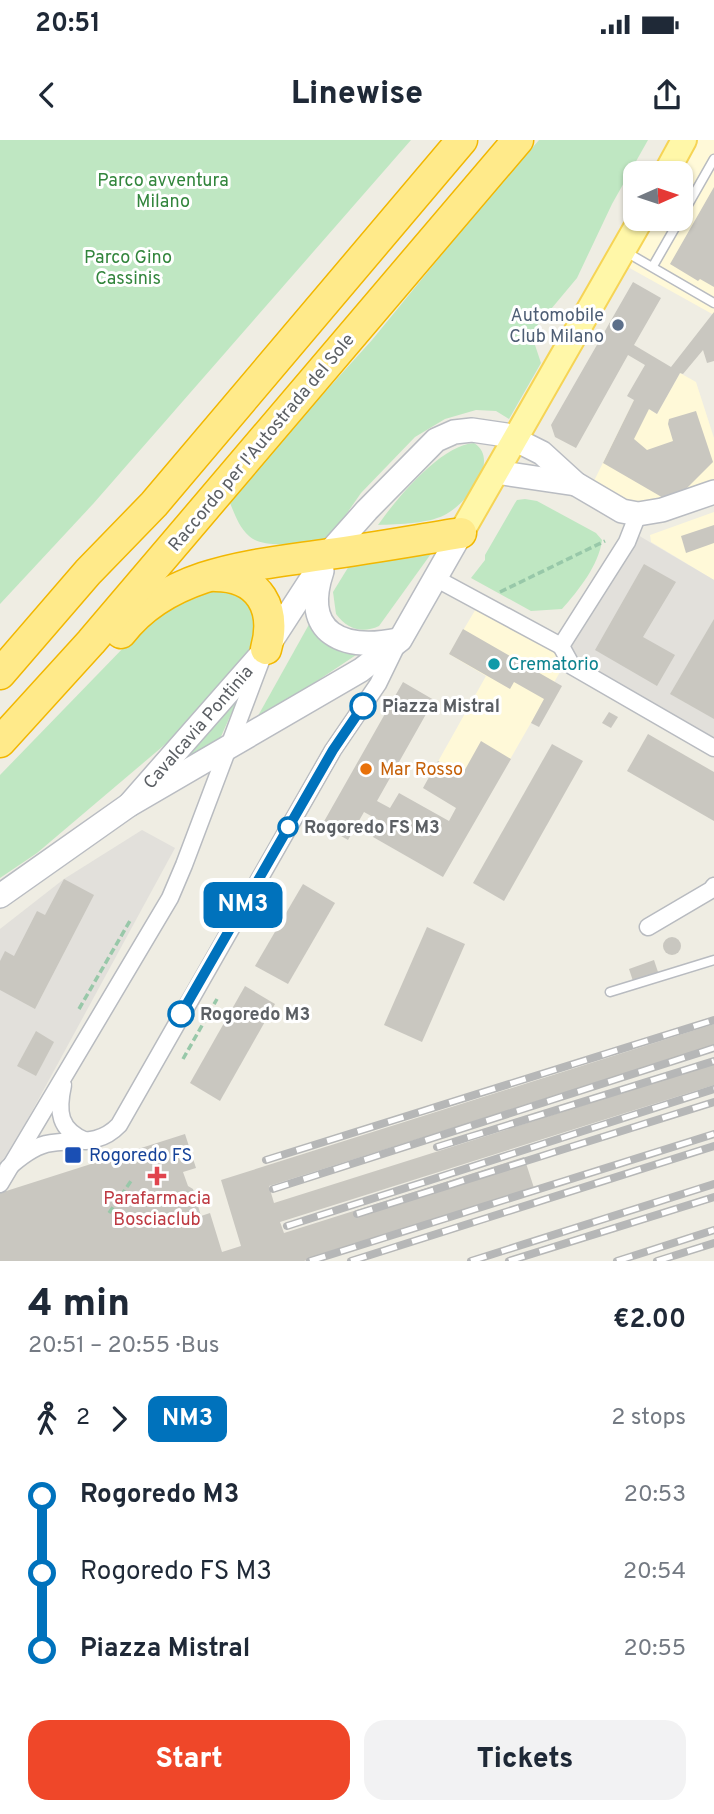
<!DOCTYPE html>
<meta charset="utf-8">
<style>
:root{--surface:#fff;--page:#f2f2f3;--text:#1f2937;--muted:#747a83;--accent:#ef4729}
body{margin:0;font-family:Overpass,sans-serif;background:var(--page);color:var(--text);height:100vh;display:flex;flex-direction:column;font-size:26px;white-space:nowrap}
*{box-sizing:border-box;margin:0}
p{font-size:23px;color:var(--muted)}
.icon{flex:none;width:38px;height:38px;fill:none;stroke:currentColor;stroke-width:2;stroke-linecap:round;stroke-linejoin:round}
.map{position:relative;height:1121px;overflow:hidden}
.side{display:flex;flex-direction:column;background:var(--surface);flex:1}
.side>*{flex:none}
.badge{padding:0 14px;border-radius:10px;font-size:24px;line-height:46px}
.needle{width:46px;rotate:87deg}
.controls{position:absolute;left:623px;top:21px;display:grid;gap:14px}
.controls a{display:grid;place-items:center;width:70px;height:70px;border-radius:14px;background:var(--surface);box-shadow:0 2px 5px #0004;font-size:35px}
.map>.badge{position:absolute;translate:-50% -50%;box-shadow:0 0 0 4px #fff}
.legs{display:flex;align-items:center;gap:10px;height:77px;padding:0 28px;font-size:23px}
.legs p{margin-inline-start:auto}
.head{display:flex;align-items:center;justify-content:space-between;height:119px;padding:0 28px}
h1{font-size:38px;font-weight:800;line-height:52px}
.primary-button{display:flex;gap:14px;margin-top:auto;padding:14px 28px}
.primary-button a{flex:1;height:80px;border-radius:21px;background:var(--accent);color:#fff;font-size:28px;font-weight:800;line-height:80px;text-align:center}
.primary-button a+a{background:var(--page);color:var(--text)}
ul{padding:0 28px;list-style:none}
li{display:flex;align-items:center;gap:24px;height:77px;font-size:26px}
li i{display:grid;place-items:center;width:10px;height:100%;margin:0 9px;background:currentColor}
li i::after{content:'';width:18px;height:18px;margin:-9px;border:5px solid;border-radius:50%;background:var(--surface)}
li p{margin-inline-start:auto}
li:first-child i{background:linear-gradient(#0000 50%,currentColor 0)}
li:last-child i{background:linear-gradient(currentColor 50%,#0000 0)}
.status{display:flex;justify-content:space-between;align-items:center;height:49px;padding:0 35px;background:var(--surface);direction:ltr}
.status svg{height:19px;fill:currentColor}
header{display:flex;justify-content:space-between;align-items:center;height:91px;padding:0 28px;background:var(--surface);font-size:32px;font-weight:800}
.map>svg:first-child{display:block}
</style>
<div class="status"><b>20:51</b><svg viewBox="0 0 49 12"><path d="M0 12V9h3v3zM5 12V6h3v6zM10 12V3h3v9zM15 12V0h3v12zM26 1h20v11H26zM47 4h2v5h-2z"/></svg></div>
<header><svg class="icon" aria-label="back" viewBox="0 0 24 24"><path d="M15 5l-7 7 7 7"/></svg>Linewise<svg class="icon" aria-label="share" viewBox="0 0 24 24"><path d="M12 15V3M7 8l5-5 5 5M5 13v7h14v-7"/></svg></header>
<div class="map">
<svg width="714" height="1121" viewBox="0 0 714 1121">
<rect width="100%" height="100%" fill="#efede3"/>
<!-- commercial -->
<g fill="#fff9d8">
<path d="M684,0H714V175L617,121L641,79H681V33H666Z"/>
<path d="M680,233L696,242L714,298V352L662,370L589,351L634,260L657,274Z"/>
<path d="M714,372V440L651,402L650,395Z"/>
<path d="M480,462L568,518L484,665L431,634L486,536L449,514Z"/>
</g>
<!-- industrial -->
<g fill="#e2e0db">
<path d="M631,391L714,440V608L572,526L561,506Z"/>
<path d="M142,690L175,708L0,1030V789L64,739Z"/>
</g>
<!-- green -->
<g fill="#bfe7c2">
<path d="M0,0H411L93,364L0,464Z"/>
<path d="M539,0H648L612,64L577,138L531,193L541,223L509,279L496,271L476,270L445,279L415,297L361,353L329,399C310,402 264,411 249,396C239,387 235,375 230,363L307,272L372,200L480,68Z"/>
<path d="M474,303C501,320 467,362 448,373C431,384 399,384 378,385C397,358 441,305 474,303Z"/>
<path d="M525,359L537,361L596,393L602,400C599,425 578,451 562,469L531,471L471,438L485,420V415L515,363L517,360Z"/>
<path d="M433,411L379,486C362,494 347,489 336,474L333,452L349,426Z"/>
<path d="M222,448L230,449L253,466L257,485L252,507L175,596L37,713L0,738V635L128,503L168,469L205,452Z"/>
<path d="M312,479L359,513L254,583Z"/>
<path d="M240,554L219,601L171,630Z"/>
</g>
<!-- building -->
<g fill="#c9c7c0">
<path d="M714,47V147L700,139L698,141L670,124Z"/>
<path d="M633,142L661,158L634,205L671,227L714,172V221L707,223L703,210L683,234L680,233L657,274L649,269L634,299L647,310L673,301L668,284L669,279L696,271L713,322L672,363L603,323L634,260L627,256L645,225L628,215L576,308L555,297L551,285Z"/>
<path d="M714,385V403L686,413L681,396Z"/>
<path d="M644,424L676,442L643,497L675,515L657,546L595,510Z"/>
<path d="M714,479V579L670,554Z"/>
<path d="M463,489L562,546L539,587L531,583L544,559L514,542L510,549L449,514Z"/>
<path d="M403,542L434,560L377,661L390,668L399,653L449,681L456,668L423,648L438,621L462,635L481,601L511,619L443,737L373,697L382,682L364,672L348,700L322,685Z"/>
<path d="M609,572L618,577L611,588L602,583Z"/>
<path d="M648,594L714,632V681L627,631Z"/>
<path d="M552,604L583,621L504,761L473,743Z"/>
<path d="M64,739L94,755L35,869L0,850V821L5,811L14,816L37,771L45,775Z"/>
<path d="M303,744L335,763L288,844L255,826Z"/>
<path d="M427,787L465,804L422,902L384,885Z"/>
<circle cx="672" cy="806" r="9"/>
<path d="M654,820L658,832L633,841L629,829Z"/>
<path d="M245,846L275,864L220,961L190,943Z"/>
<path d="M714,884V905L269,1046L274,1063L714,924V945L280,1082L284,1093L524,1017L534,1048L304,1121H0V1053L185,994L196,1028L183,1032L188,1046L193,1049L201,1076L210,1073L222,1112L241,1106L221,1040Z"/>
<path d="M36,891L54,902L36,936L17,926Z"/>
</g>
<g fill="none" stroke-linecap="round" stroke-linejoin="round">
<!-- lane casing -->
<g stroke="#b8bbc0" stroke-width="11">
<g id="lane">
<path d="M681,77L714,19"/>
<path d="M626,112L714,163"/>
<path d="M653,126L680,79"/>
<path d="M610,852L714,820"/>
</g>
</g>
<!-- street casing -->
<g stroke="#b8bbc0" stroke-width="19">
<g id="street">
<path d="M435,438L561,506"/>
<path d="M561,506L572,526L714,608"/>
<path d="M561,506L627,402L638,374"/>
<path d="M648,787L711,750L714,746"/>
<path d="M63,945C57,972 59,990 86,1001"/>
<path d="M8,1028C19,1018 31,1008 46,1004C73,998 97,1008 119,985L333,610L378,544L396,507"/>
<path d="M0,1044L170,758L184,725L261,521"/>
</g>
</g>
<!-- secondary casing -->
<g stroke="#b9bcc2" stroke-width="26">
<g id="secondary">
<path d="M496,332L576,344"/>
<path d="M322,431C301,494 343,511 398,500"/>
<path d="M129,665L266,509L327,415L367,370L436,300L454,292L472,290L506,295L542,313L576,344L622,371L638,374L662,370L714,352"/>
<path d="M0,756L129,665L361,530L400,500L461,393"/>
</g>
</g>
<!-- primary casing -->
<g stroke="#f6d455" stroke-width="28">
<g id="primary">
<path d="M666,33L684,0"/>
<path d="M461,393L641,79"/>
</g>
</g>
<!-- highway casing -->
<g stroke="#f2b700" stroke-width="33">
<g id="highway">
<path d="M215,436C260,436 277,469 266,509"/>
<path d="M121,493C169,430 256,425 329,414C373,408 417,400 461,393"/>
<path d="M0,534L88,432L154,364L462,0"/>
<path d="M0,602L91,502L518,0"/>
</g>
</g>
<!-- path -->
<g stroke="#98c8a9" stroke-width="3.5" stroke-dasharray="7 3.5" stroke-linecap="butt">
<path d="M500,452L605,401"/>
<path d="M79,869L131,779"/>
<path d="M183,919L217,859"/>
<path d="M109,1073L131,1041"/>
</g>
<!-- lane -->
<use href="#lane" stroke="#fff" stroke-width="8"/>
<!-- street -->
<use href="#street" stroke="#fff" stroke-width="16"/>
<!-- secondary -->
<use href="#secondary" stroke="#fff" stroke-width="23"/>
<!-- primary -->
<use href="#primary" stroke="#fff7a8" stroke-width="24"/>
<!-- highway -->
<use href="#highway" stroke="#ffea8a" stroke-width="30"/>
<!-- rail casing -->
<g stroke="#b6b7b7" stroke-width="8">
<g id="rail">
<path d="M437,1007L714,921"/>
<path d="M266,1020L714,880"/>
<path d="M273,1049L714,908"/>
<path d="M357,1074L714,962"/>
<path d="M287,1086L714,949"/>
<path d="M310,1121L714,994"/>
<path d="M351,1121L714,1006"/>
<path d="M471,1121L714,1044"/>
<path d="M509,1121L714,1057"/>
<path d="M617,1121L714,1090"/>
<path d="M657,1121L714,1103"/>
</g>
</g>
<!-- rail -->
<use href="#rail" stroke="#fff" stroke-width="5" stroke-dasharray="16" stroke-linecap="butt"/>
</g>
<g fill="none" stroke-linecap="round" stroke-linejoin="round">
<!-- line-1 casing -->
<g stroke="#fff" stroke-width="16">
<path id="line-1" d="M181,874L333,610L363,566"/>
</g>
<!-- line-1 -->
<use href="#line-1" stroke="#0072bc" stroke-width="10"/>
</g>
<!-- markers -->
<circle fill="#5c6f8a" stroke="#fff" stroke-width="2.5" cx="618" cy="185" r="7"/>
<circle fill="#0f9aa8" stroke="#fff" stroke-width="2.5" cx="494" cy="524" r="7"/>
<g fill="#fff" stroke="#0072bc" stroke-width="3.5">
<circle cx="363" cy="566" r="12"/>
<circle cx="288" cy="687" r="9"/>
<circle cx="181" cy="874" r="12"/>
</g>
<circle fill="#e8710a" stroke="#fff" stroke-width="2.5" cx="366" cy="629" r="7"/>
<rect fill="#1a4fb4" stroke="#fff" stroke-width="2.5" x="64" y="1006" width="18" height="18" rx="3.5"/>
<path fill="#e0444e" stroke="#fff" stroke-width="2.5" d="M153.5 1025.5h7v7h7v7h-7v7h-7v-7h-7v-7h7z"/>
<g text-anchor="middle" stroke-width="6" stroke-linejoin="round" paint-order="stroke">
<!-- park labels -->
<g font-size="18" fill="#32853c" stroke="#fff">
<text x="163" y="46">Parco avventura<tspan x="163" dy="21">Milano</tspan></text>
<text x="128" y="123">Parco Gino<tspan x="128" dy="21">Cassinis</tspan></text>
</g>
<!-- service labels -->
<g font-size="18" fill="#4e5e75" stroke="#fff" text-anchor="end">
<text x="604" y="181">Automobile<tspan x="604" dy="21">Club Milano</tspan></text>
</g>
<!-- street labels -->
<g font-size="18" fill="#5b5f64" stroke="#fff">
<text transform="translate(261 302) rotate(-50)" y="6">Raccordo per l'Autostrada del Sole</text>
<text transform="translate(198 587) rotate(-49)" y="6">Cavalcavia Pontinia</text>
</g>
<!-- culture labels -->
<g font-size="18" fill="#0d838f" stroke="#fff" text-anchor="start">
<text x="508" y="530">Crematorio</text>
</g>
<!-- stop labels -->
<g font-size="18" font-weight="bold" fill="#5b5f64" stroke="#fff" text-anchor="start">
<text x="382" y="572">Piazza Mistral</text>
<text x="304" y="693">Rogoredo FS M3</text>
<text x="200" y="880">Rogoredo M3</text>
</g>
<!-- food labels -->
<g font-size="18" fill="#c56008" stroke="#fff" text-anchor="start">
<text x="380" y="635">Mar Rosso</text>
</g>
<!-- transit labels -->
<g font-size="18" fill="#164399" stroke="#fff" text-anchor="start">
<text x="89" y="1021">Rogoredo FS</text>
</g>
<!-- health labels -->
<g font-size="18" fill="#be3a42" stroke="#fff">
<text x="157" y="1064">Parafarmacia<tspan x="157" dy="21">Bosciaclub</tspan></text>
</g>
</g>
</svg>
<div class="controls">
<a><svg class="needle" viewBox="-14 -14 28 28"><path d="M0-13l5 13h-10z" fill="#e53935"/><path d="M0 13l5-13h-10z" fill="#747a83"/></svg></a>
</div>
<b class="badge" style="left:243px;top:765px;background:#0072bc;color:#fff">NM3</b>
</div>
<section class="side">
<div class="head"><div><h1>4 min</h1><p>20:51 – 20:55 · Bus</p></div><b>€2.00</b></div>
<div class="legs"><svg class="icon" aria-label="walk" viewBox="0 0 24 24"><circle cx="13" cy="4" r="2"/><path d="M13 8l-2 6 4 7M11 14l-3 7M7 12l3-4h3l4 4"/></svg>2<svg class="icon" aria-label="forward" viewBox="0 0 24 24"><path d="M9 5l7 7-7 7"/></svg><b class="badge" style="background:#0072bc;color:#fff">NM3</b><p>2 stops</p></div>
<ul>
<li><i style="color:#0072bc"></i><b>Rogoredo M3</b><p>20:53</p></li>
<li><i style="color:#0072bc"></i><span>Rogoredo FS M3</span><p>20:54</p></li>
<li><i style="color:#0072bc"></i><b>Piazza Mistral</b><p>20:55</p></li>
</ul>
<div class="primary-button"><a>Start</a><a>Tickets</a></div>
</section>
